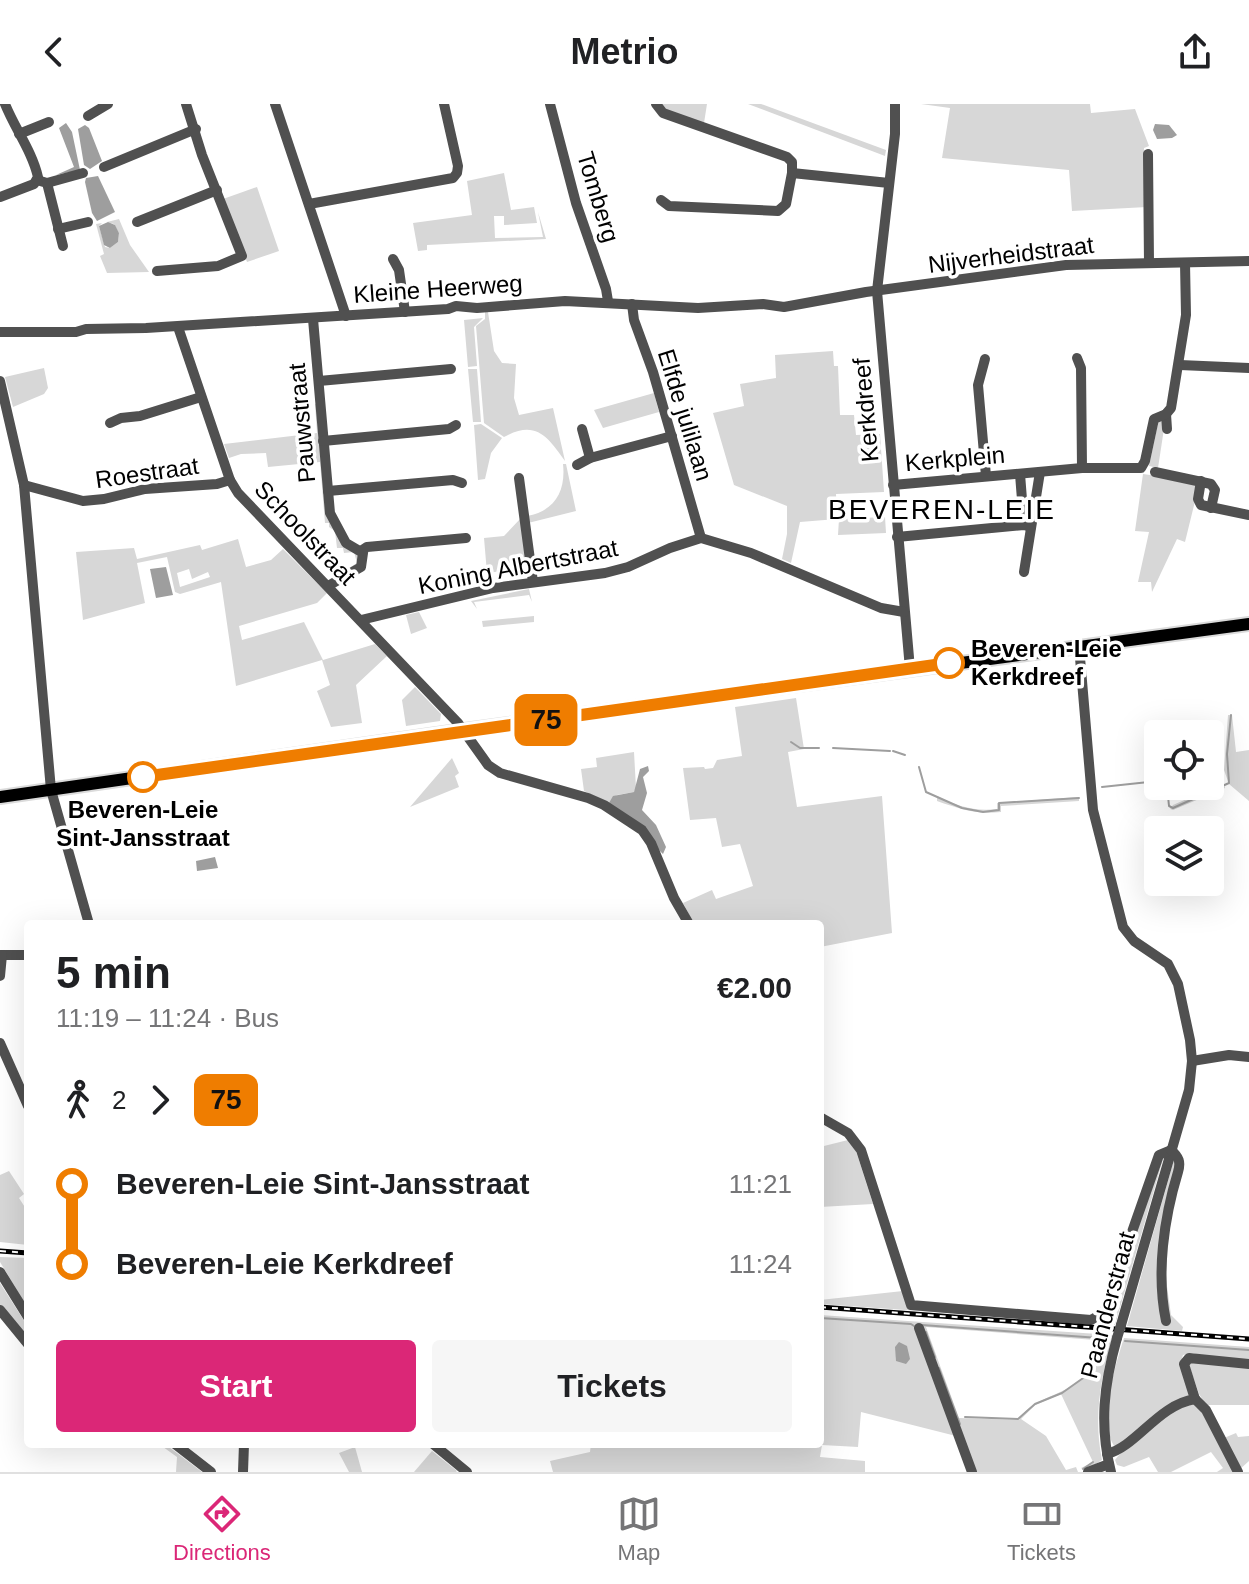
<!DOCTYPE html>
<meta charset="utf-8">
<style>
:root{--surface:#fff;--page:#f6f6f6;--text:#202124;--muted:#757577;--line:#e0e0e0;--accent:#db2777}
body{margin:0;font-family:Helvetica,sans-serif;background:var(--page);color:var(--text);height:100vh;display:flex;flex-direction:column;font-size:30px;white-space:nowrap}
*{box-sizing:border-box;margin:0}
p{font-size:26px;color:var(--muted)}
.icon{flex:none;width:44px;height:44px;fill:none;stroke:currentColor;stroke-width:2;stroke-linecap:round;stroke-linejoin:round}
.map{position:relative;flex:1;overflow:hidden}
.sheet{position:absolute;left:24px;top:816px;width:800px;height:528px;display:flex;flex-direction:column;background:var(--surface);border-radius:8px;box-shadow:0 8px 32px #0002}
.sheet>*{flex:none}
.badge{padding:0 16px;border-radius:12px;font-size:28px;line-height:52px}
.fabs{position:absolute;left:1144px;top:616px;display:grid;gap:16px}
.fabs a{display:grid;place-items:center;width:80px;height:80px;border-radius:8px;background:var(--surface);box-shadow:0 8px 32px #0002;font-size:40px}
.map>.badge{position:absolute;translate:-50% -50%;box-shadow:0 0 0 4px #fff}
.legs{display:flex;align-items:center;gap:12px;height:88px;padding:0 32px;font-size:26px}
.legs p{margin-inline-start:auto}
.summary{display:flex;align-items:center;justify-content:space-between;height:136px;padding:0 32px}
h1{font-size:44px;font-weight:600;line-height:60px}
.button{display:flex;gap:16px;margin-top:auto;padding:16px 32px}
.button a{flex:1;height:92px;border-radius:8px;background:var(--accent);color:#fff;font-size:32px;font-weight:600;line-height:92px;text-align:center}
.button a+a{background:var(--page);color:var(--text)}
ul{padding:0 32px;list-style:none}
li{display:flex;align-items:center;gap:28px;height:80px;font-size:30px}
li i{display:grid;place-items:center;width:12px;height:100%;margin:0 10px;background:currentColor}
li i::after{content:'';width:20px;height:20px;margin:-10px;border:6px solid;border-radius:50%;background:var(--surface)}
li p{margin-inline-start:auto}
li:first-child i{background:linear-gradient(#0000 50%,currentColor 0)}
li:last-child i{background:linear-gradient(currentColor 50%,#0000 0)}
header{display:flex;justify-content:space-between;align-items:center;height:104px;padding:0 32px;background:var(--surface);font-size:36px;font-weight:600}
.tab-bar{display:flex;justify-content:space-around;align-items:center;height:112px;border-top:2px solid var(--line);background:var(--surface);font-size:22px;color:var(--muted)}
.tab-bar a{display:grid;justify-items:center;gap:4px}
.tab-bar .selected{color:var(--accent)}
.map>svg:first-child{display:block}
</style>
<header><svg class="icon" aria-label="back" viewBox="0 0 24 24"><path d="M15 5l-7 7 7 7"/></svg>Metrio<svg class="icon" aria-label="share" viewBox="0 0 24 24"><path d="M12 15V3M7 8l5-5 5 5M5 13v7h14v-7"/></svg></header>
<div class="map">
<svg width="1249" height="1368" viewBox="0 0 1249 1368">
<rect width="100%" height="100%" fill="#fff"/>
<!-- green -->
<g fill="#d7d7d7" fill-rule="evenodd">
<path d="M658,0H707L704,19L663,6Z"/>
<path d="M748,0H761L886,46L885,52Z"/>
<path d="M921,0H1090L1091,9L1135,5L1149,42L1144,44L1147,103L1072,107L1069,66L942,54L950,4Z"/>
<path d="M504,69L511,106L534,103L537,119L504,121V112H494L495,134L543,133L538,108L546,135L427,141V146L418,147L413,119L472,111L467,77Z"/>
<path d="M257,83L279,147L247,158L223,95Z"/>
<path d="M119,115L130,141L149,168L107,169L100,152L104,150L96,120L102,119L99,122L105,143L110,144L118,138L119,129L114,120L107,118Z"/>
<path d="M485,208H488L494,247L502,259L516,260L514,294L519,311L553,304L565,357C548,334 537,315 504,333L484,319L476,222L485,215Z"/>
<path d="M483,214L474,223L477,262L468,263L464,216Z"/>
<path d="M833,247L834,262H838L840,311H854L856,331L880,330L884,388L836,390L837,415L800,418L791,459L782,455L787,430V402L734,381L713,309L744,302L740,280L776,274L775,251Z"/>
<path d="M44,264L48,284L44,290L13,303L5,273Z"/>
<path d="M468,265H477L481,318H473Z"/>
<path d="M654,289L659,308L603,324L594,306Z"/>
<path d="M315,300H318L327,407L362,457L333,474L357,459L354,448L344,449L343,444H337L335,427L329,423V419H325L320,358L268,363L266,349L241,350L229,354L224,340L317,329Z"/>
<path d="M1159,315L1165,318L1158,364L1149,362Z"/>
<path d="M481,320L502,334L491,349L485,375L478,376L474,321Z"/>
<path d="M563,360H566L576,407L528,419L527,412C555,407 566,387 563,360Z"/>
<path d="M1143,370L1192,377L1198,385L1185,438L1177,435L1152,488L1151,478H1138L1149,428L1135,427Z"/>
<path d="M885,413L886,429L838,431L839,415Z"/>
<path d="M521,414L528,463L488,469V481L484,434L504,432Z"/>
<path d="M238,435L246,463L271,456L283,445L327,489L317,499L239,522L242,536L304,518L323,556L375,540L387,552L356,581L362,619L331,623L317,587L330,581L322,556L236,582L221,478L180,490L175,488L167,453L137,459L145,499L83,516L76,448L134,444L137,455L200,441L202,446ZM189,465L192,475L208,468L210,473L180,483L177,469Z"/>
<path d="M529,485L532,498L529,491L474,498L477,505L471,497Z"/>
<path d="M419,508L427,524L411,530L406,511Z"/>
<path d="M534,512V518L483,523L482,517Z"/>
<path d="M415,583L441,610L440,617L406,622L402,596Z"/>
<path d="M796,594L804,645L788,648L797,703L882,692L892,829L820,843V820H694L683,799L712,786L716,795L753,782L740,740L722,743L716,714L690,716L683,664L704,663L705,665L713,664L717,656L742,652L735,603Z"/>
<path d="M1228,611H1232L1236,648L1249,646V697L1229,680L1224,666Z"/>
<path d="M634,648L636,684L634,688L617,691L609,699L584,687L581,665L597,663L596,654Z"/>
<path d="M452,654L459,669L455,672L459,683L410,703Z"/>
<path d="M1221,680H1224L1225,684L1173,706L1170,705L1173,701Z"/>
<path d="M937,692C956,702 976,708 997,705V699L1079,693V697L1001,702V708C976,711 960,705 937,697Z"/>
<path d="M848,1036L856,1047L873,1100L820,1103V1043Z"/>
<path d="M1164,1052L1115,1221L820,1200V1196L903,1187L910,1204L1096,1218Z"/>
<path d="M1175,1052L1177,1053L1161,1139L1171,1211L1183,1223L1182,1227L1127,1222Z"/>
<path d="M9,1067L24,1090L19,1094L28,1108V1141L0,1138V1071Z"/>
<path d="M0,1153L28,1154V1204L0,1158Z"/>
<path d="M0,1179L28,1223V1238L0,1203Z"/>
<path d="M820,1211L1113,1231C1101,1274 1093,1312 1102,1356L1085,1367L1081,1364L1093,1358L1061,1290L1035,1301L1021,1315L1046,1332L1066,1366L1076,1363L1078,1368H975L956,1332L861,1308L858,1343L822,1341L820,1353L865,1357V1368H553L550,1357L590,1348L591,1340H820ZM926,1223L1095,1236V1237C1094,1245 1093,1255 1090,1262C1077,1293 1033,1289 1019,1316L959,1314Z"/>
<path d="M1124,1234L1249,1243V1258L1212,1255L1193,1249L1183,1251L1181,1257L1189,1291L1187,1294L1122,1340L1114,1342C1098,1316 1115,1262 1124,1234Z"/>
<path d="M1188,1258L1249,1262V1301H1206L1199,1290Z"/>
<path d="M1191,1297L1199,1300L1236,1368H1217L1223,1364L1211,1348L1171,1368H1158L1149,1353L1124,1363L1117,1361L1115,1356L1119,1351L1149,1322Z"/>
<path d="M1236,1329L1238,1333L1249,1332V1357L1239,1366L1224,1334Z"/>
<path d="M159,1340H165L202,1368H176L177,1353Z"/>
<path d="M355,1343L362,1368H349L339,1349Z"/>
<path d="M432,1347L457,1367L456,1368H414Z"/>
</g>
<!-- water -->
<g fill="#9e9e9e">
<path d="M66,19L72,28L80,66L56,71L74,63L59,24Z"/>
<path d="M1155,20L1169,21L1177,31L1172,34L1157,35L1153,26Z"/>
<path d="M85,21L89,24L102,57L90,65L84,61L78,25Z"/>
<path d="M98,72L115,108L97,117L92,109L85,78L86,74Z"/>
<path d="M108,118L115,121L119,129L118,138L110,144L104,141L99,122Z"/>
<path d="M166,463L173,491L156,494L150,465Z"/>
<path d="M648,662L649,667L643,673L647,689L642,706L656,721L666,743L663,750L609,699L613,692L634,688L640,665Z"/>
<path d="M215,753L218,764L197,767L196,757Z"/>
<path d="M899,1238L907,1242L910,1255L906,1260L896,1257L895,1243Z"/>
</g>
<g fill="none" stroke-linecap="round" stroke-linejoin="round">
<!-- stream -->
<g stroke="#9e9e9e" stroke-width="2">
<path d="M791,638L800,644H819"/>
<path d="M833,644L890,647"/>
<path d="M893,647L905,651"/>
<path d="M919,663L926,688L962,704L983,708L999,706V699L1079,694"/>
<path d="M1167,682L1169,702L1173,704L1229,679L1227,650L1231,611"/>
<path d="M1102,683L1158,677"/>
<path d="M820,1214L911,1220L914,1222"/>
<path d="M922,1221L1099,1234L1086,1272L1062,1289L1035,1300L1018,1315L965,1313"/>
<path d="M926,1228L935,1253"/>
<path d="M1125,1237L1249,1246"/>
<path d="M939,1264L960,1320"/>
<path d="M1083,1365L1093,1358"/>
</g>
<!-- major casing -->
<g stroke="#dbdbdb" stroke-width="16">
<path id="major" d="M0,693L465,626L1249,520"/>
</g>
<!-- minor -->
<g stroke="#505050" stroke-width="10">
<path d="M275,0L346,212"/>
<path d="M550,0L576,99L606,185L608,197"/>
<path d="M656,0L663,9L787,53L792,58V69L889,79"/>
<path d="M895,0V30L877,187L910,565"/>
<path d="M88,12L108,0"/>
<path d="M19,30L49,18"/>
<path d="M1148,50L1149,159"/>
<path d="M104,63L196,25"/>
<path d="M37,76L47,79L63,142"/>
<path d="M47,79L83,69"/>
<path d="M0,93L34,80L38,73C32,47 15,25 5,0"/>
<path d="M661,96L669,102L778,107L786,100L792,69"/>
<path d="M309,100L453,74L457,69L458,62L444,0"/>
<path d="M137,118L217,86"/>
<path d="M58,125L88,118"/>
<path d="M393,155L399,166L405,208"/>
<path d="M157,167L218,162L242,152L202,51L186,0"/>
<path d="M632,200L634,216L653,268L701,434"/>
<path d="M313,215L330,409L346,439L363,449L361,463L328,482"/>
<path d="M178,223L230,376L238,389L458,619L488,661L500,669L588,694L604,701L642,726L651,739L674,794L689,820"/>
<path d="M0,228H76L86,225L146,224L448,205L456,202L477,204L565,197L698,204L763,200L784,203L866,188L1066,161L1249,157"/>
<path d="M1077,254L1081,264L1082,364"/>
<path d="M985,255L978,281L986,372"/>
<path d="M1180,261L1249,264"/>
<path d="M0,277L24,381L51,686L89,820"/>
<path d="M319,277L451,265"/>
<path d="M1166,310L1167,325"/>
<path d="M110,319L121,314L140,312L201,293"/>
<path d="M582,325L590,354"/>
<path d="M323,337L449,325L456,321"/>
<path d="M577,361L590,354L672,332"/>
<path d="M1155,368L1211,380L1215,386L1211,404"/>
<path d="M1020,370L1024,421"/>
<path d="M519,374L533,478"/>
<path d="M1201,377L1198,395L1201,401L1249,411"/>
<path d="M24,381L83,397L104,395L145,385L217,380L230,376"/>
<path d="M893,381L1082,364H1141L1145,357L1154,315L1166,310L1171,304L1186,211L1185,159"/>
<path d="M328,387L453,376L462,379"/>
<path d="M897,433L1024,421L1031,423"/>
<path d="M361,447L367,443L466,434"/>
<path d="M1024,468L1040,368"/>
<path d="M361,516L493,484L605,469L628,463L670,444L701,434L751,449L881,504L904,508"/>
<path d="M1079,542L1093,706L1123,823L1134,837L1168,860L1178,880L1190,936L1192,957L1189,986L1121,1221"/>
<path d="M0,851H28"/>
<path d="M0,872L2,851"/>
<path d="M0,939L28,1002"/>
<path d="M1192,957L1229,951L1249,953"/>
<path d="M820,1013L848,1029L861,1046L911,1201L1091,1216L1103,1209L1106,1202L1159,1051L1171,1046"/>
<path d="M0,1168L28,1213"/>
<path d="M0,1206L28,1240"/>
<path d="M1166,1217C1156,1169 1164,1114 1178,1068C1181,1058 1179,1053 1171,1046"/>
<path d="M919,1224L972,1368"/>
<path d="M1195,1295L1184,1260L1189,1254L1249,1260"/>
<path d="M1195,1295L1206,1306L1238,1368"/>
<path d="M175,1340L211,1368"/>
<path d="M433,1340L467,1368"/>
<path d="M1107,1350C1137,1342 1158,1301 1195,1295"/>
<path d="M243,1368L244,1340"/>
<path d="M1088,1368L1109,1360"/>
<path d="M1111,1368C1099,1321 1104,1280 1117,1234"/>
</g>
<!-- major -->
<use href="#major" stroke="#000" stroke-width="12"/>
<!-- rail casing -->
<g stroke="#000" stroke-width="5">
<g id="rail">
<path d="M0,1147L28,1149"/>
<path d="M820,1203L1249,1235"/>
</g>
</g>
<!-- rail -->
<use href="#rail" stroke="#fff" stroke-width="2" stroke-dasharray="6" stroke-linecap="butt"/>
<!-- minor-bridge -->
<path stroke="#505050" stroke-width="10" d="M1117,1234L1121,1221"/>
</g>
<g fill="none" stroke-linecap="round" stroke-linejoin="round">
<!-- line-1 casing -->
<g stroke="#fff" stroke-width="18">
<path id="line-1" d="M143,673L949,559"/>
</g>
<!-- line-1 -->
<use href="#line-1" stroke="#ef7d00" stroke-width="12"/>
</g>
<!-- markers -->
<g fill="#fff" stroke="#ef7d00" stroke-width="4">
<circle cx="949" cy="559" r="14"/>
<circle cx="143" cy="673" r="14"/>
</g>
<g text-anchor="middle" stroke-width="7" stroke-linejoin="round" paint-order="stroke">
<!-- street labels -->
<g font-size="24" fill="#000" stroke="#fff">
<text transform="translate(598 93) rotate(73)" y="8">Tomberg</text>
<text transform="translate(1011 151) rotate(-7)" y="8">Nijverheidstraat</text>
<text transform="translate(438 185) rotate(-4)" y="8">Kleine Heerweg</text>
<text transform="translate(866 306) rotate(-95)" y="8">Kerkdreef</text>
<text transform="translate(685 311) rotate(73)" y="8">Elfde julilaan</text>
<text transform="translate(302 319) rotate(-95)" y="8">Pauwstraat</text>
<text transform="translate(955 355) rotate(-5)" y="8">Kerkplein</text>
<text transform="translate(147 369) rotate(-8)" y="8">Roestraat</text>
<text transform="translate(305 429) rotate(46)" y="8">Schoolstraat</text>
<text transform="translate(518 463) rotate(-11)" y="8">Koning Albertstraat</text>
<text transform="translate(1108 1201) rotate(-75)" y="8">Paanderstraat</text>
</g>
<!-- stop labels -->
<g font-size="24" font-weight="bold" fill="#000" stroke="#fff" text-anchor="start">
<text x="971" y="553">Beveren-Leie<tspan x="971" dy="28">Kerkdreef</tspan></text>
<text x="143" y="714" text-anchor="middle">Beveren-Leie<tspan x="143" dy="28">Sint-Jansstraat</tspan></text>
</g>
<!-- quarter labels -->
<g font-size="28" letter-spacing="2" fill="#000" stroke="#fff">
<text x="942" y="415">BEVEREN-LEIE</text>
</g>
</g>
</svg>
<div class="fabs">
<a><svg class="icon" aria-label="locate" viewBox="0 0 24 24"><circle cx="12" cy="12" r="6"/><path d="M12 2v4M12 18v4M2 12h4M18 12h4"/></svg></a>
<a><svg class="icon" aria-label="layers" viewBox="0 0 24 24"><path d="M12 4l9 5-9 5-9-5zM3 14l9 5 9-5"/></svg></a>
</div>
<b class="badge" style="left:546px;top:616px;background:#ef7d00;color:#111">75</b>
<section class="sheet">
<div class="summary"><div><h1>5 min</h1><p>11:19 – 11:24 · Bus</p></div><b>€2.00</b></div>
<div class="legs"><svg class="icon" aria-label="walk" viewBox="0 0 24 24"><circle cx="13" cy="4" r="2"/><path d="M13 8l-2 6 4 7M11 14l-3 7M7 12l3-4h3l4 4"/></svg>2<svg class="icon" aria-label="forward" viewBox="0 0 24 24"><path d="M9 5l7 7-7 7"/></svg><b class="badge" style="background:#ef7d00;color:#111">75</b></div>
<ul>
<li><i style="color:#ef7d00"></i><b>Beveren-Leie Sint-Jansstraat</b><p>11:21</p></li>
<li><i style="color:#ef7d00"></i><b>Beveren-Leie Kerkdreef</b><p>11:24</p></li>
</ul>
<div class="button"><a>Start</a><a>Tickets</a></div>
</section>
</div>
<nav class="tab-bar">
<a class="selected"><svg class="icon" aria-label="directions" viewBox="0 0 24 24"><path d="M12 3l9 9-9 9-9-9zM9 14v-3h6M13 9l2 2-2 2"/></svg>Directions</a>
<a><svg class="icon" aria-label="map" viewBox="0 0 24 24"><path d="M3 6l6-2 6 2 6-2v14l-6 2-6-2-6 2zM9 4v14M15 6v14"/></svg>Map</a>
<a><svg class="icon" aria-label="tickets" viewBox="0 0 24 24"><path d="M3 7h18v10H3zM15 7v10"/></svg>Tickets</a>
</nav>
